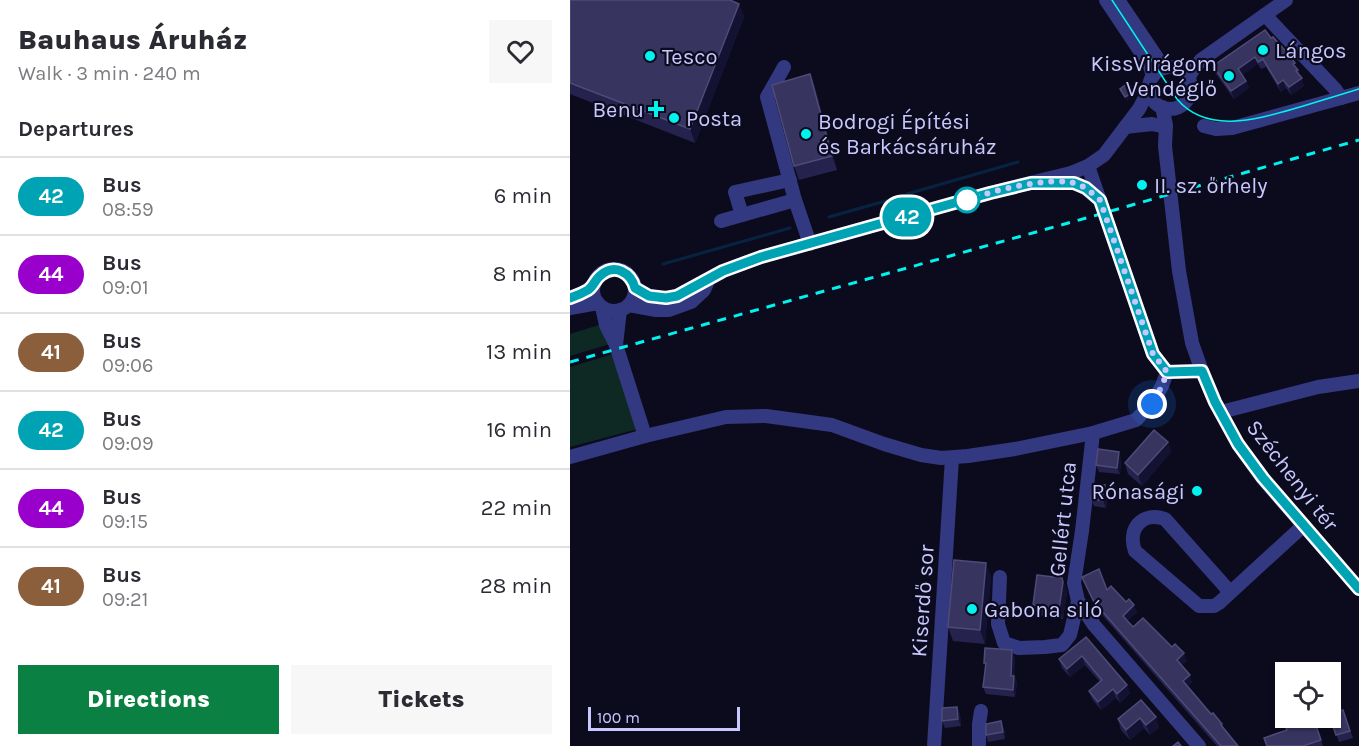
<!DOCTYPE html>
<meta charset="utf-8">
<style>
:root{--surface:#fff;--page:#f7f7f7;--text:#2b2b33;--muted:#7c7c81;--line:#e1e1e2;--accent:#0b8043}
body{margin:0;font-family:Karla,sans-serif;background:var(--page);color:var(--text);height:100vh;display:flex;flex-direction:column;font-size:22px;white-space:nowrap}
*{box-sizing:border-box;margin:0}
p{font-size:20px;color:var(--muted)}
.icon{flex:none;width:33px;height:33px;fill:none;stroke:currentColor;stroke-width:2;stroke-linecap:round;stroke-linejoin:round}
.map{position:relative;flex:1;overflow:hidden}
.sheet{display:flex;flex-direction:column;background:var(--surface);width:570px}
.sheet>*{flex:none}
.badge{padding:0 12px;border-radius:20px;font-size:21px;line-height:39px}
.fabs{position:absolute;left:705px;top:662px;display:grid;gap:12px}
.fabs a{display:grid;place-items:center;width:66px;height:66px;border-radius:0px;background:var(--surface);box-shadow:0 2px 4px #0004;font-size:30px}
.scale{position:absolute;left:18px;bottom:15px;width:152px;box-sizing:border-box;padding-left:6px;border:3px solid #c8c8ff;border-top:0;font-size:16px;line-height:21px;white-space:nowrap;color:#c8c8ff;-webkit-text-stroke:4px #0c0b1e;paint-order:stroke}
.you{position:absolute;width:30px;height:30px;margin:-15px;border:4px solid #fff;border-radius:50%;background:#1a73e8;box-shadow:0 0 0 9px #1a73e833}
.map>.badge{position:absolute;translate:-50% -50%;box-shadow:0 0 0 3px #fff}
h2{padding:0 18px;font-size:22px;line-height:54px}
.round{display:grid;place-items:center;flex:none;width:63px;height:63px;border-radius:0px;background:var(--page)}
.summary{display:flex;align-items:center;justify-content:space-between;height:102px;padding:0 18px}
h1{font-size:28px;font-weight:800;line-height:45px}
.primary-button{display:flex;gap:12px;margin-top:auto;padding:12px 18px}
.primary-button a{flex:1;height:69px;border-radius:0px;background:var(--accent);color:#fff;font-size:24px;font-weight:800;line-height:69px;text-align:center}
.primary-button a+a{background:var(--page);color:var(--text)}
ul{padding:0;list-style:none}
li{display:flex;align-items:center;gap:18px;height:78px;padding:0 18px;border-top:2px solid var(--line)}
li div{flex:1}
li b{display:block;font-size:22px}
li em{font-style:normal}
li .badge{min-width:66px;font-weight:700;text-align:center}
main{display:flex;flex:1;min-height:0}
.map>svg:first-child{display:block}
</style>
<main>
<section class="sheet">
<div class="summary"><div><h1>Bauhaus Áruház</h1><p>Walk · 3 min · 240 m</p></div><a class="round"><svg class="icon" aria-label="heart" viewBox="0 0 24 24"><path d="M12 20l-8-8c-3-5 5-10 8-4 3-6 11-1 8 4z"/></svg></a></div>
<h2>Departures</h2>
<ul>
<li><span class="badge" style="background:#00a3b4;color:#fff">42</span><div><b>Bus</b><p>08:59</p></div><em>6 min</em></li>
<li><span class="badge" style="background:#90c;color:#fff">44</span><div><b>Bus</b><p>09:01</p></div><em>8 min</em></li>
<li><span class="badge" style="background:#8b5e3c;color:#fff">41</span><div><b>Bus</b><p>09:06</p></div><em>13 min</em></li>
<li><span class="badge" style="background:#00a3b4;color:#fff">42</span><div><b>Bus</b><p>09:09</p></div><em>16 min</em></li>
<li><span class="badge" style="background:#90c;color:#fff">44</span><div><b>Bus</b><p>09:15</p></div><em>22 min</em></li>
<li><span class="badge" style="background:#8b5e3c;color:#fff">41</span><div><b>Bus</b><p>09:21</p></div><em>28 min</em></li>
</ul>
<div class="primary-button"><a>Directions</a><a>Tickets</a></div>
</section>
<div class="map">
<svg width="789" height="746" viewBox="0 0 789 746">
<rect width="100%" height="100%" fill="#0c0b1e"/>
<!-- green -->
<g fill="#0e2824">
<path d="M29,325L40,344L0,356V334Z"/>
<path d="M43,354L68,429L0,447V367Z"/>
</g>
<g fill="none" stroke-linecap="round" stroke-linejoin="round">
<!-- stream -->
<g stroke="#082340" stroke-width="3">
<path d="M337,194L448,162"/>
<path d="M259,217L326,198"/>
<path d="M93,264L220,228"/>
</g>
<!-- minor -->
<g stroke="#333980" stroke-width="14">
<path d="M536,0L580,66L583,76"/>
<path d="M548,0L594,68"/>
<path d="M695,15L765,89L771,98"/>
<circle cx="600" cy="88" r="21"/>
<path d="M214,67L197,97L225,200L240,244"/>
<path d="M619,77L622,71L631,60L716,0"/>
<path d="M592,107L596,125L595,146L609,271L622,343L632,371L645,402L668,444L693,479L789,589"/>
<path d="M634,126L646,129L662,128L789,93"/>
<path d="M555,127L582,124L596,127"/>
<path d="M518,166L583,354L597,372"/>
<path d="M484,182C506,181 512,184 528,199"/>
<path d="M172,215L165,192L220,180"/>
<path d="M151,221L225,200"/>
<circle cx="44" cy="290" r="21"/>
<path d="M65,288L79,296L96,299L107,296L153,271L191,257L420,193L501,173L518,166L534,155L569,109L579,90"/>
<path d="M0,298L17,291L24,285"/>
<path d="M59,305L86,310H99L121,302L134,290L138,281"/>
<path d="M32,307L36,325L46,345L75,436"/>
<path d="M0,308L28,303"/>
<path d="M46,345L50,310"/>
<path d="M597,372L632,371"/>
<path d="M651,412L748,387L789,381"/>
<path d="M523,433L512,531L504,583L508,601L524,625L629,746"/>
<path d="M0,457L75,436L156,417L196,416L262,425L314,444L351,455L371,458L398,456L445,449L523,433L566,420L582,403L592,386L597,372"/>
<path d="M430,577L428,624L434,643L449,648L475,647L492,645L500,635L508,601"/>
<path d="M660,592L595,519C572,511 557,529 565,551L629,606H644L649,603L734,525"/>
<path d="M364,746L382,458"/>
<path d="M409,746V724L411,711"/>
</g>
<!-- tram -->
<path stroke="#00f3ee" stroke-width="1.5" d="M542,0L607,99C638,136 691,118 730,107C750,101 769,95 789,89"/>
<!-- rail -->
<path stroke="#00f3ee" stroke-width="3" stroke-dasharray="9 8" stroke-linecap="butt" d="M0,362L527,215L789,140"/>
</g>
<!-- wall -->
<g fill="#25224d">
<path d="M0,0L169,4L174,17L125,143L0,94Z"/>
<path d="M701,38L728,70L734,86L721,95L716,88L711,92L696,67L691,69L688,64L672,75L676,81L679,88L664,99L646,74L643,66Z"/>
<path d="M240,74L245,87L267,170L229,180L224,166Z"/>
<path d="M598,442L601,452L572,486L558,474L555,463Z"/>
<path d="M551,459L550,474L529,472L526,465Z"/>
<path d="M535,485L538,492L536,508L524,506L521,499Z"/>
<path d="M421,576L415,644L383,641L378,627Z"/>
<path d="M512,577L537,590L556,602L567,612L557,621L563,627L617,661L611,665L622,682L618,686L641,714L652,724L654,729L668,746H647L527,609Z"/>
<path d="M492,578L497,592L493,619L466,615L463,605Z"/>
<path d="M516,637L560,693L550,703L546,698L531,710L522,699L519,691L530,682L515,665L500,677L492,668L489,659Z"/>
<path d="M445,657L444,676L447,683L445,697L416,694L413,687L415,666L414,663Z"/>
<path d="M571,700L589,727L580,735L574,728L560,740L551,730L548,719Z"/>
<path d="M387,707L390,714L391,726L375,728L372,721Z"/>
<path d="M773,710L783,738L769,742L760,717Z"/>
<path d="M743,717L753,746H697L717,730Z"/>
<path d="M434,728L435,739L418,742L416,735Z"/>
</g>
<!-- shaded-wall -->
<g fill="#141232">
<path d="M169,4L174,17L125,143L120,129Z"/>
<path d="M685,57L688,64L670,77L668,69Z"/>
<path d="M240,74L245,87L267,170L262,156Z"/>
<path d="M732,78L734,86L721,95L719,87Z"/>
<path d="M713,80L716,88L711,92L708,84Z"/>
<path d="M676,81L679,88L664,99L661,91Z"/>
<path d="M564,92L565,95L557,101L555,97Z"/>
<path d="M598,442L601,452L572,486L568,475Z"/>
<path d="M549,452L551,459L550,474L547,468Z"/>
<path d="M535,485L538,492L536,508L533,501Z"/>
<path d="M416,563L421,576L415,644L410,630Z"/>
<path d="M492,578L497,592L493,619L489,609Z"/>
<path d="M564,605L567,612L555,623L553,616Z"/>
<path d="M442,650L445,657L443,683L441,676Z"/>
<path d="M614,653L617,661L609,667L607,660Z"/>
<path d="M512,656L515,665L500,677L497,669Z"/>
<path d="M620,675L622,682L616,688L613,681Z"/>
<path d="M444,676L447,683L445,697L443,690Z"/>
<path d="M557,685L560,693L550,703L547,694Z"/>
<path d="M543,689L546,698L531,710L528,702Z"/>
<path d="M387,707L390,714L391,726L388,719Z"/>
<path d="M586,717L589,727L580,735L576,725Z"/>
<path d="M570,718L574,728L560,740L556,730Z"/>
<path d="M431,721L434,728L435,739L433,732Z"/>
</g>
<!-- building -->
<g fill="#373460" stroke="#4e4b79" stroke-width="1.5">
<path d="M0,0H160L169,4L120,129L0,83Z"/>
<path d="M695,30L701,38L703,37L720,56L725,63L723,64L728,70L726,71L732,78L719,87L713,80L708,84L693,59L688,62L685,57L668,69L676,81L661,91L643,66Z"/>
<path d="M240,74L262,156L224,166L202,85Z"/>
<path d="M558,83L564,92L555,97L550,89Z"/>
<path d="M584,430L598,442L568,475L555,463Z"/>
<path d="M528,449L549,452L547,468L526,465Z"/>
<path d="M523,484L535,485L533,501L521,499Z"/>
<path d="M384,560L416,563L410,630L378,627Z"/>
<path d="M529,569L537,590L541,586L556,602L559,599L564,605L553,616L563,627L573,618L602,647L605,644L614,653L607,660L620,675L613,681L641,714L643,713L652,724L651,725L668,746H651L524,602L512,577Z"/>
<path d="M467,575L492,578L493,582L489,609L463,605Z"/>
<path d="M516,637L557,685L547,694L543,689L528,702L519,691L532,680L512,656L497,669L489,659Z"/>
<path d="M415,648L442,650L441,676H444L443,690L413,687L416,663H414Z"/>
<path d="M571,700L586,717L576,725L570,718L556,730L548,719Z"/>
<path d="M387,707L388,719L372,721V708Z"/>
<path d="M773,710L780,731L766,735L760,717V714Z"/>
<path d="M725,717H743L751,740L733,746H697L694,738L717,730L714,721Z"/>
<path d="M431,721L433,732L416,735V724Z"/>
<path d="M608,742L611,746H603Z"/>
</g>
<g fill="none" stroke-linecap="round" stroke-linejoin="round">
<!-- line casing -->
<g stroke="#fff" stroke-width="14">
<path id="line" d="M0,298C6,296 13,293 18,290C24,286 25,279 31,275C45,263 61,273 65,288L79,296L96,298L107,296L153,271L191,257L420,193L461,183H504L516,188L530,200L583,354L597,372L632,371L645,402L668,444L693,478L789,589"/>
</g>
<!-- line -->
<use href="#line" stroke="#00a3b4" stroke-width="9"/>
<!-- walk -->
<path stroke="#c8c8ff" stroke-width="6" stroke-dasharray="0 10.8" d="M397,200C421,191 483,175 507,184C516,187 523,194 530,200L583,354L597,372L592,386L582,404"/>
</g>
<!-- markers -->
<g fill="#00f3ee" stroke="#0c0b1e" stroke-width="2">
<circle cx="693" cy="50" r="6"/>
<circle cx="80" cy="56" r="6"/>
<circle cx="659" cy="76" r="6"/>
<path d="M83 100h6v6h6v6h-6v6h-6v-6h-6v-6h6z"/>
<circle cx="104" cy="118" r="6"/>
<circle cx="236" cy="134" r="6"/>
<circle cx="572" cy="185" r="6"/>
<circle cx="627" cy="491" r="6"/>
<circle cx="402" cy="609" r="6"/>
</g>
<circle fill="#fff" stroke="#00a3b4" stroke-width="3" cx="397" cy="200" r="12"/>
<g text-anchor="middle" stroke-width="4.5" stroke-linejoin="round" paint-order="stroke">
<!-- poi labels -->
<g font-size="22" fill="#c8c8ff" stroke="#0c0b1e" text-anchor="start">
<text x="705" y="58">Lángos</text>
<text x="92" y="64">Tesco</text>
<text x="647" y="71" text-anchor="end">KissVirágom<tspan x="647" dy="25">Vendéglő</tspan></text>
<text x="74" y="117" text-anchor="end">Benu</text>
<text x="116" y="126">Posta</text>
<text x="248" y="129">Bodrogi Építési<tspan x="248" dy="25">és Barkácsáruház</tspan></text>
<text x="584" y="193">II. sz. őrhely</text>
<text x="615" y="499" text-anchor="end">Rónasági</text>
<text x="414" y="617">Gabona siló</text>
</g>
<!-- street labels -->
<g font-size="22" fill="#c8c8ff" stroke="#0c0b1e">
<text transform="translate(723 475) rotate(52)" y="8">Széchenyi tér</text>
<text transform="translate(492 519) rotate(-84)" y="8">Gellért utca</text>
<text transform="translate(352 601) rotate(-86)" y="8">Kiserdő sor</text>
</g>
</g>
</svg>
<div class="fabs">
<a><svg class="icon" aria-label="locate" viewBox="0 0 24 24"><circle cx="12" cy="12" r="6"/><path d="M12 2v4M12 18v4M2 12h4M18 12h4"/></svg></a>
</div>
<div class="scale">100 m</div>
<div class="you" style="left:582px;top:404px"></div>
<b class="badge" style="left:337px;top:217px;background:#00a3b4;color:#fff">42</b>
</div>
</main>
